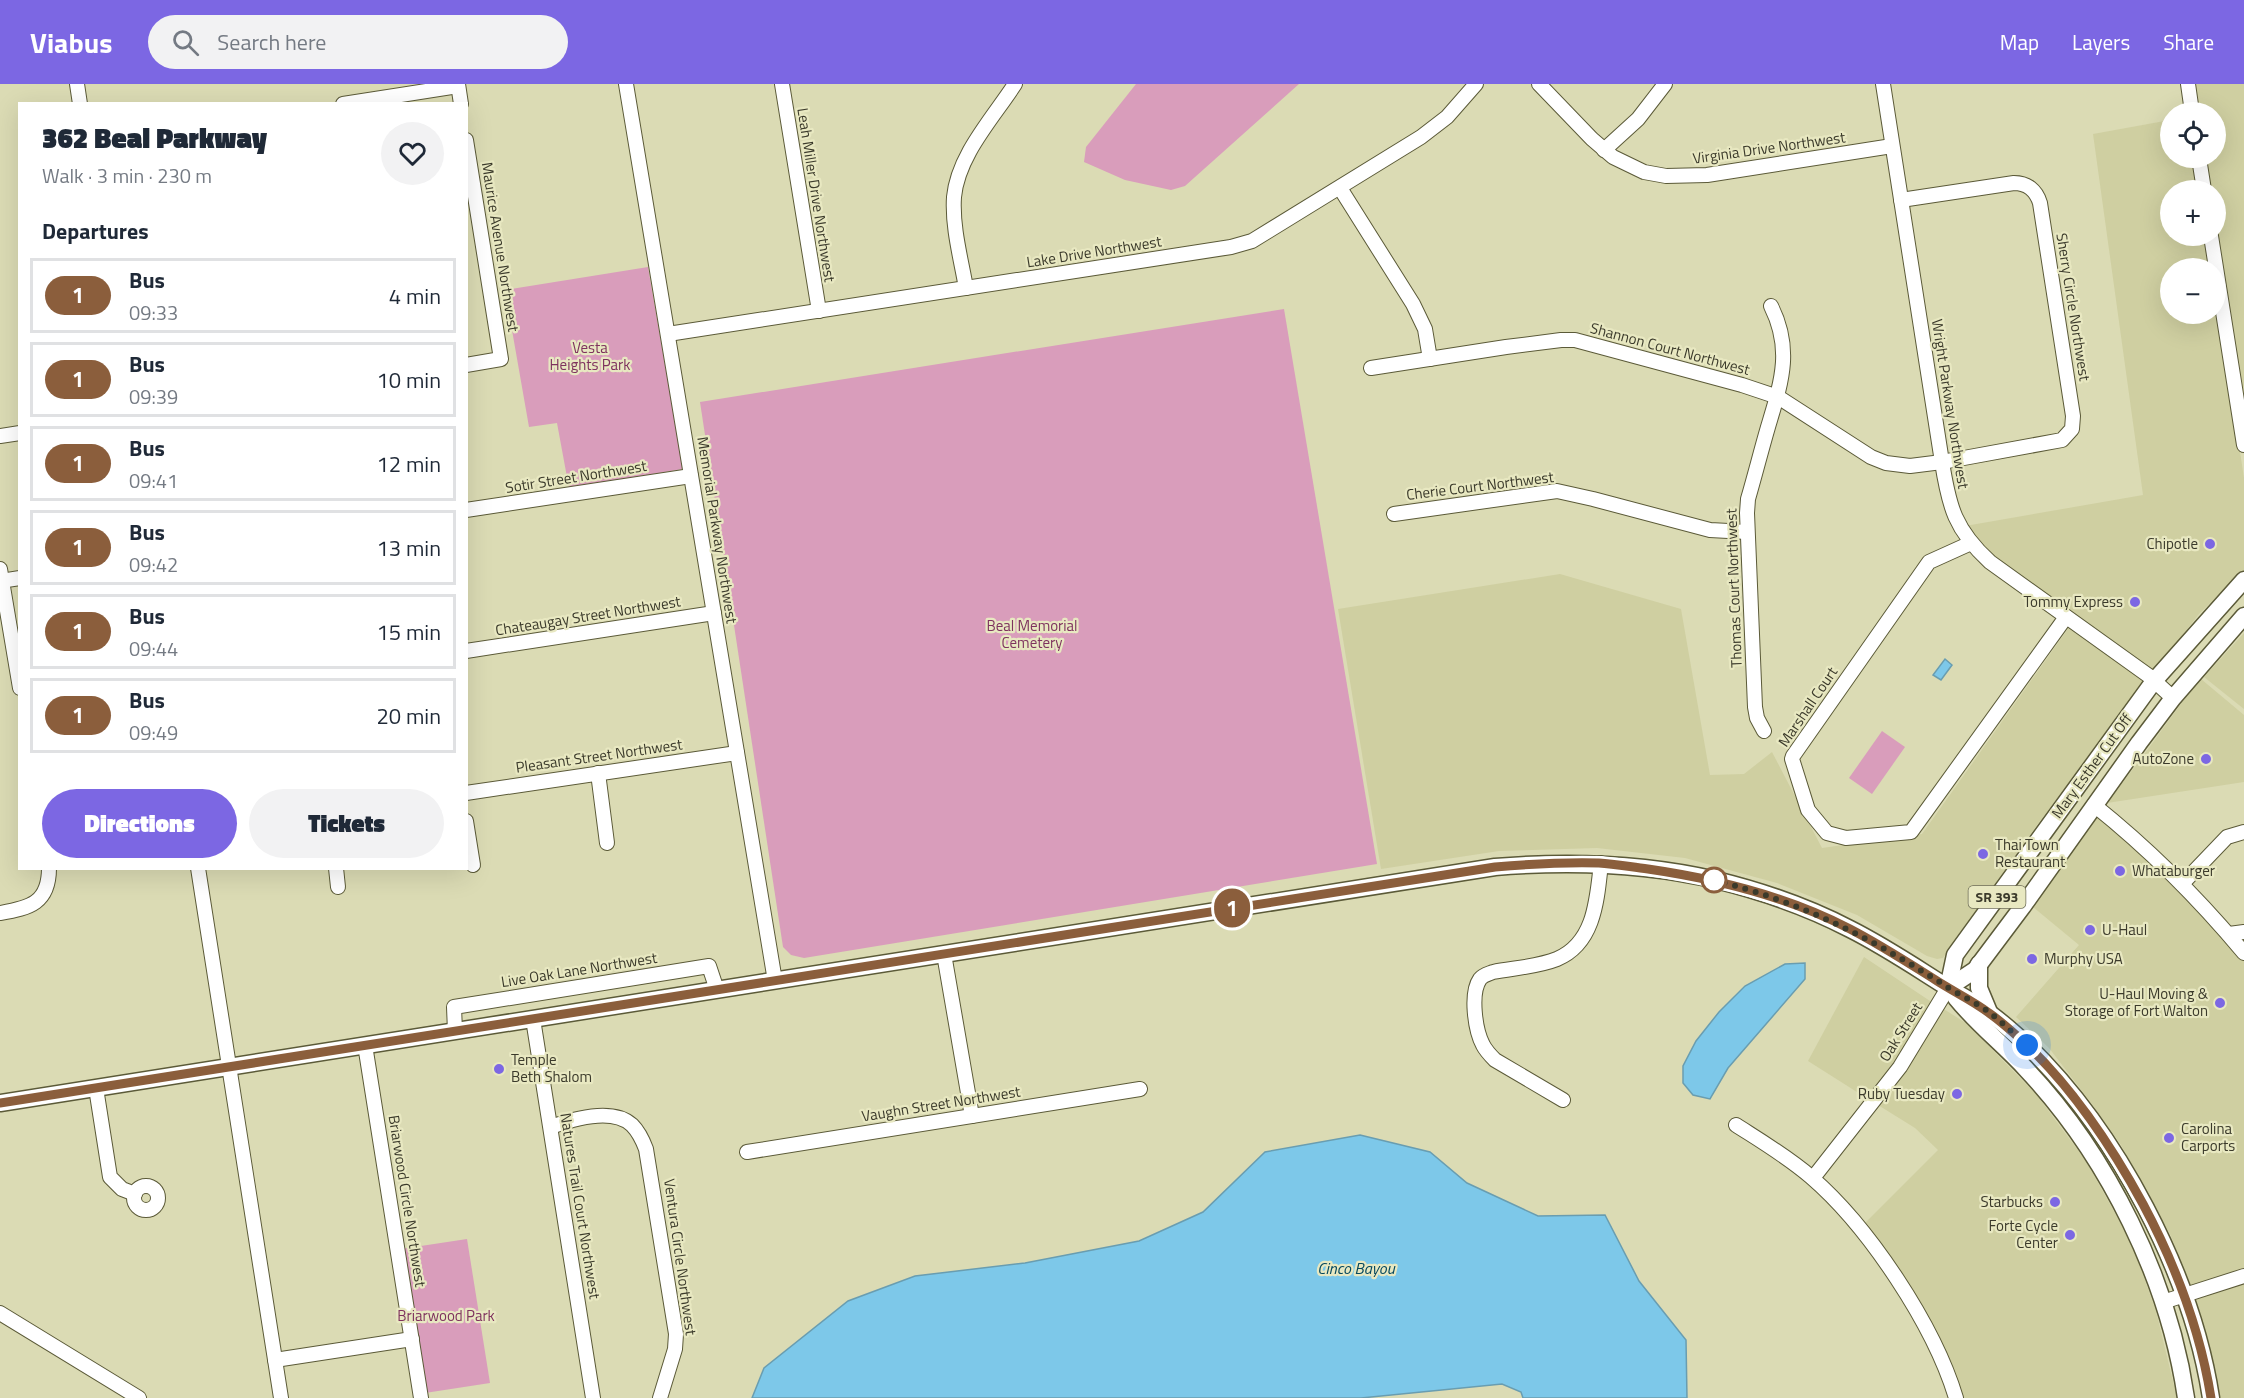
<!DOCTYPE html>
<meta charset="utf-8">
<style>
:root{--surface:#fff;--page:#f2f2f3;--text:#1f2937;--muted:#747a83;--line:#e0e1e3;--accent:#7c67e3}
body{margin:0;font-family:"Titillium Web",sans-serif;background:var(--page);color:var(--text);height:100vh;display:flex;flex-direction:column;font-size:22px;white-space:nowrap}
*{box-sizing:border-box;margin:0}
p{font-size:20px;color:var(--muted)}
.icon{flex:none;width:33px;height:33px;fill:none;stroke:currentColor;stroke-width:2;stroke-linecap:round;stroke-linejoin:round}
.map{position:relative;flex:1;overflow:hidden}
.side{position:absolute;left:18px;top:18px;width:450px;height:768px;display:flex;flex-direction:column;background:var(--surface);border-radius:0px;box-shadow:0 6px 24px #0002}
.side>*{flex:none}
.badge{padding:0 12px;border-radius:20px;font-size:21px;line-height:39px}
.fabs{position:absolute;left:2160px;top:18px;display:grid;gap:12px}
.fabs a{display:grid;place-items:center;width:66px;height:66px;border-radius:50%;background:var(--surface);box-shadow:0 6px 24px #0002;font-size:30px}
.you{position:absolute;width:30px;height:30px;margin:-15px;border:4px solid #fff;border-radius:50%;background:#1a73e8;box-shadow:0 0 0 9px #1a73e833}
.map>.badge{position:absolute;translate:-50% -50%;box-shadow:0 0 0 3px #fff}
h2{padding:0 24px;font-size:22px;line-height:54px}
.round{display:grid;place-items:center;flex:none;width:63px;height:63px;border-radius:32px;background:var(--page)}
.head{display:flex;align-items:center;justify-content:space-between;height:102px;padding:0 24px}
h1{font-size:28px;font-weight:800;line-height:45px}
.action{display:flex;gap:12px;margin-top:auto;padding:12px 24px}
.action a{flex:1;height:69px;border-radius:36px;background:var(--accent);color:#fff;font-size:24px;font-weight:800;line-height:69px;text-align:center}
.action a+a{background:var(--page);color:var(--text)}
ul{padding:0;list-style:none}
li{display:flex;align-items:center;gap:18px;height:75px;margin:0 12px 9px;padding:0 12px;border:3px solid var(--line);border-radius:0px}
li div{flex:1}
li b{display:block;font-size:22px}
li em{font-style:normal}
li .badge{min-width:66px;font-weight:700;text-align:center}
header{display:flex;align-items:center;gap:36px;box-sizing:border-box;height:84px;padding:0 30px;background:var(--accent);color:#fff}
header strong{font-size:28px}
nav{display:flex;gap:33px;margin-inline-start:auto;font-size:21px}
.search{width:420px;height:54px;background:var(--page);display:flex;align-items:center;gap:15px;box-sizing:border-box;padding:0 21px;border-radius:33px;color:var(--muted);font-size:22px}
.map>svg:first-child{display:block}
</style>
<header>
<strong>Viabus</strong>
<div class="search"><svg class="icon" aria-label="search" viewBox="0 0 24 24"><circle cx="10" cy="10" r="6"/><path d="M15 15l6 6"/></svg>Search here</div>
<nav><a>Map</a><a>Layers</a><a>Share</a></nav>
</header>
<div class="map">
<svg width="2244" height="1314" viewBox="0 0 2244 1314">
<rect width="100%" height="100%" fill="#dbdbb4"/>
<!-- built -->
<g fill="#cfcfa1">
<path d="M2193,0H2244V327L2216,144V106H2210L2205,74H2216V28H2198Z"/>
<path d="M2170,36V74H2194L2199,106H2170V152H2206L2211,184H2170V230H2216V210L2244,394V486L2199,530L2153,589L1993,473L1965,442L2143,411L2093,50Z"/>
<path d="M1560,490L1681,525L1710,691L1744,690L1772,668L1822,764L1922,750L2070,542L2146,597L2037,741L1943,874L1937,875L1927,872L1857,831L1777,799L1685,774L1597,764L1499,767L1381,785L1338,525Z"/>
<path d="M2244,549V625L2204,593Z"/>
<path d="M2201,595L2244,631V698L2107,719L2140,676L2183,617Z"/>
<path d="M2098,731L2124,753L2178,805L2244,877V1186L2190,1202L2171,1152L2121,1061L2092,1020L2049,964L2016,933L2079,861L2033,823Z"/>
<path d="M1864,873L1933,919L1907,962L1868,1015L1808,977Z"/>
<path d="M1942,924L1966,939L2036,1010L2086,1077L2132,1160L2156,1227L2177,1314H1961L1864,1140L1938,1066L1915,1044L1878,1021Z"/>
<path d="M2244,1198V1314H2217L2202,1236L2194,1214Z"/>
</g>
<!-- green -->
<g fill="#d99dbb">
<path d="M1136,0H1299L1185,102L1171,106L1125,96L1084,78L1086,63Z"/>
<path d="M648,183L683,385L569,404L557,339L529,343L505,206Z"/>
<path d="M1284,225L1377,780L804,874L791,871L783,863L700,318Z"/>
<path d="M1882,647L1905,663L1872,710L1849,694Z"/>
<path d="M467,1155L490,1299L425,1309L401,1165Z"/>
</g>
<!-- water -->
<g fill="#7dc8e9" stroke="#699db0" stroke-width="1.5">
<path d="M1945,575L1952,581L1941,596L1933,591Z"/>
<path d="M1805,879V895L1728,984L1710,1015L1693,1011L1683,999V982L1696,957L1719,928L1745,902L1785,880Z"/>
<path d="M1360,1051L1430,1068L1467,1099L1538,1132L1605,1131L1639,1197L1686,1256L1687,1314H1523L1521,1308L1502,1300L1361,1314H752L764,1284L848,1217L915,1192L1025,1179L1139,1157L1203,1128L1265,1068Z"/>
</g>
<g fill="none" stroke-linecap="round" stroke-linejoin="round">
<!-- minor casing -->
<g stroke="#5b5a38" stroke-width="16">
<g id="minor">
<path d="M77,0L80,20"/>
<path d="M458,0L461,20"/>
<path d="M626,0L775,897"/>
<path d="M782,0L819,227"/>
<path d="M1539,0L1592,55L1613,73L1644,88L1666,92L1707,91L1892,62"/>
<path d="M1883,0L1942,378C1949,423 1955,446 1990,478L2149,592L2173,614"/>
<path d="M2188,0L2192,28"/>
<path d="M343,20L458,2"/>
<path d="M466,56L501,275L466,281"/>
<path d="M1604,66L1638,35L1665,0"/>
<path d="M2199,74L2204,106"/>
<path d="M1340,104L1413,220L1425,245L1430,275"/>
<path d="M2211,152L2244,361"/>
<path d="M966,204C961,175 952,143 954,113C958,71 993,34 1015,0"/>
<path d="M668,250L1231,163L1252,157L1421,53L1447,33L1476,0"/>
<path d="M1371,284L1506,263L1561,256H1575L1742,301L1778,313L1871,373L1886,379L1910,382L1942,378L2062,356L2072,345L2073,332L2040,119C2036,106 2027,99 2014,99L1901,116"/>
<path d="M0,352L20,349"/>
<path d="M466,426L691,392"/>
<path d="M1394,430L1557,407L1593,415L1710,446L1747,448"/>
<path d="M1971,459L1929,478L1793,672L1792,675L1808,726L1827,749L1846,754L1911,748L2066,533"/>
<path d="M0,485L20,604"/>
<path d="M0,497L20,494"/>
<path d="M466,567L714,529"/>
<path d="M1764,647L1757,634L1755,623L1747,429L1748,415C1755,391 1761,367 1768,343C1781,299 1793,266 1771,222"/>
<path d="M598,689L607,759"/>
<path d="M466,709L737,669"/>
<path d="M2094,721C2149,765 2199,815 2244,869"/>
<path d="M466,737L473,781"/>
<path d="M198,784L281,1314"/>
<path d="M336,784L338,803"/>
<path d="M2182,800L2227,753L2244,748"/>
<path d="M0,829C30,824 49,819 49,784"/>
<path d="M2229,850L2244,848"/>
<path d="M944,870L972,1032"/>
<path d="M533,935L593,1314"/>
<path d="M455,947L454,923L709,882L717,906"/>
<path d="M365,961L421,1314"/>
<path d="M96,1004L110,1093L122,1105L135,1110"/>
<path d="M1563,1016L1495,976C1490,971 1486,967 1483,961C1475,946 1470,909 1480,895C1483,891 1488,890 1493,888C1513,884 1537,883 1557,875C1595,859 1597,815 1601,779"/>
<path d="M1736,1041C1761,1057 1788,1073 1811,1093C1869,1143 1934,1241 1956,1314"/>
<path d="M551,1043C573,1035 612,1023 632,1041C639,1048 643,1057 646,1065L676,1250L675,1265L660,1314"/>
<path d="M747,1068L1140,1005"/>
<path d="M1813,1094L1900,983L1948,904"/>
<circle cx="146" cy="1114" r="12"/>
<path d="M2163,1218L2244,1192"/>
<path d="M0,1229L139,1314"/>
<path d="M275,1276L412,1255"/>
</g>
</g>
<!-- major casing -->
<g stroke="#5b5a38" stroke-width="19">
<g id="major">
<path d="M1979,880V904L1989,928"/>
<path d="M1948,904L1955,871L2154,597L2244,496"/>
<path d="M1948,904L1975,886L2023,822L2139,659L2173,614L2244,532"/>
<path d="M1956,914C1978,941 2003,960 2026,985C2108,1072 2169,1196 2186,1314"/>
<path d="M0,1019L1495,783C1569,777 1643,779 1716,796C1761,807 1808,823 1850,845C1884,862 1915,883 1947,903C1961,912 1976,919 1989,929C2002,938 2015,950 2027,961C2117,1048 2192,1190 2211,1314"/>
</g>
</g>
<!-- minor -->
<use href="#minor" stroke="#fff" stroke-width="14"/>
<!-- major -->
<use href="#major" stroke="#fff" stroke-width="16"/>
</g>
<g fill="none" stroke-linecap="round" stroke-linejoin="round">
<!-- line casing -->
<g stroke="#fff" stroke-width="14">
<path id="line" d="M0,1019L1495,783C1530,780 1564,778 1599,779C1615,780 1631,783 1648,785C1717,795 1787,812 1850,845C1879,860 1907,878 1934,895C1952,907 1972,916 1989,929C2002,938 2015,950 2027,961C2073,1005 2112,1063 2143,1120C2175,1180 2200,1245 2211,1314"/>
</g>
<!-- line -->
<use href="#line" stroke="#8b5e3c" stroke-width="9"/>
<!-- walk -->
<path stroke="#3b3a2b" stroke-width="6" stroke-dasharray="0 10.8" d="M1714,796C1800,818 1863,850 1938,897C1954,908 1973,917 1989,928C2002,938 2014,950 2027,961"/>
</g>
<!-- markers -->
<g fill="#7c67e3" stroke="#e8e8c1" stroke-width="2">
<circle cx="2210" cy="460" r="6"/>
<circle cx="2135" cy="518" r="6"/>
<circle cx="2206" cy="675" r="6"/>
<circle cx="1983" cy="770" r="6"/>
<circle cx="2120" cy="787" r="6"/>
<circle cx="2090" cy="846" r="6"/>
<circle cx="2032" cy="875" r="6"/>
<circle cx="2220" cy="919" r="6"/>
<circle cx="499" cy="985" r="6"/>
<circle cx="1957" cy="1010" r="6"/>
<circle cx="2169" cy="1054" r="6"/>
<circle cx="2055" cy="1118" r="6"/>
<circle cx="2070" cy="1151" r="6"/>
</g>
<circle fill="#fff" stroke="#8b5e3c" stroke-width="3" cx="1714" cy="796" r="12"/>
<g text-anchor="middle" stroke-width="4.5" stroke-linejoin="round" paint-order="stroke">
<!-- shield labels -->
<rect fill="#e8e8c1" stroke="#6f6e58" stroke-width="1.5" x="1968.5" y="802" width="57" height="22" rx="4.5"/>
<g font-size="14" font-weight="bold" fill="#3b3a2b">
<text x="1997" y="818">SR 393</text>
</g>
<!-- street labels -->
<g font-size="15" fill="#3b3a2b" stroke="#e8e8c1">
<text transform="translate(1769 64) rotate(-8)" y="5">Virginia Drive Northwest</text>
<text transform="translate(816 111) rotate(81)" y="5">Leah Miller Drive Northwest</text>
<text transform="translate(500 163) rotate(81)" y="5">Maurice Avenue Northwest</text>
<text transform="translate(1094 168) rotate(-9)" y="5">Lake Drive Northwest</text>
<text transform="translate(2073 223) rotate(81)" y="5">Sherry Circle Northwest</text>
<text transform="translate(1670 265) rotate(15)" y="5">Shannon Court Northwest</text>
<text transform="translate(1950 320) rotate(81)" y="5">Wright Parkway Northwest</text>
<text transform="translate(576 393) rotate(-9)" y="5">Sotir Street Northwest</text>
<text transform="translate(1480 402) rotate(-7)" y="5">Cherie Court Northwest</text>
<text transform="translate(717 446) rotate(81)" y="5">Memorial Parkway Northwest</text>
<text transform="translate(1734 504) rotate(-92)" y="5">Thomas Court Northwest</text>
<text transform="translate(588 532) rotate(-9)" y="5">Chateaugay Street Northwest</text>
<text transform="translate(1808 623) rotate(-56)" y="5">Marshall Court</text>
<text transform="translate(599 672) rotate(-8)" y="5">Pleasant Street Northwest</text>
<text transform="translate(2092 682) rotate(-54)" y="5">Mary Esther Cut Off</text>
<text transform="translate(579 886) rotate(-9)" y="5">Live Oak Lane Northwest</text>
<text transform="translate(1901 948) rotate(-58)" y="5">Oak Street</text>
<text transform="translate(941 1020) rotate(-9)" y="5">Vaughn Street Northwest</text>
<text transform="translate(407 1117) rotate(81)" y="5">Briarwood Circle Northwest</text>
<text transform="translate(580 1122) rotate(81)" y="5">Natures Trail Court Northwest</text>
<text transform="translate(680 1173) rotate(82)" y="5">Ventura Circle Northwest</text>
</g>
<!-- park labels -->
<g font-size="15" fill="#7e325e" stroke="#e8e8c1">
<text x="590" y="269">Vesta<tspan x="590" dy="17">Heights Park</tspan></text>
<text x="1032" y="547">Beal Memorial<tspan x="1032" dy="17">Cemetery</tspan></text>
<text x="446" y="1237">Briarwood Park</text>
</g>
<!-- poi labels -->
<g font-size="15" fill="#3b3a2b" stroke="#e8e8c1" text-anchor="end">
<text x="2198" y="465">Chipotle</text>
<text x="2123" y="523">Tommy Express</text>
<text x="2194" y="680">AutoZone</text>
<text x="1995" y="766" text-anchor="start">Thai Town<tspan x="1995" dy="17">Restaurant</tspan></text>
<text x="2132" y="792" text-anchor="start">Whataburger</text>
<text x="2102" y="851" text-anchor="start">U-Haul</text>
<text x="2044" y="880" text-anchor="start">Murphy USA</text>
<text x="2208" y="915">U-Haul Moving &amp;<tspan x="2208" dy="17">Storage of Fort Walton</tspan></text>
<text x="511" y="981" text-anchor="start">Temple<tspan x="511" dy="17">Beth Shalom</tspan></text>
<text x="1945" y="1015">Ruby Tuesday</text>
<text x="2181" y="1050" text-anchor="start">Carolina<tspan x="2181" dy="17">Carports</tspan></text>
<text x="2043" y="1123">Starbucks</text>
<text x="2058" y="1147">Forte Cycle<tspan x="2058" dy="17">Center</tspan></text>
</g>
<!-- water labels -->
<g font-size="16" font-style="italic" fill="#04475d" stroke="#e8e8c1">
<text x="1356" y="1190">Cinco Bayou</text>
</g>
</g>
</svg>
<div class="fabs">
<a><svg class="icon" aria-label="locate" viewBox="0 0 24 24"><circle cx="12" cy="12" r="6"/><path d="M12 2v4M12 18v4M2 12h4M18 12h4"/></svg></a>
<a>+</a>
<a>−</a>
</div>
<div class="you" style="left:2027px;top:961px"></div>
<b class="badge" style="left:1232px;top:824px;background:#8b5e3c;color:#fff">1</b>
<section class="side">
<div class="head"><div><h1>362 Beal Parkway</h1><p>Walk · 3 min · 230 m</p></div><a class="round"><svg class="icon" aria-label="heart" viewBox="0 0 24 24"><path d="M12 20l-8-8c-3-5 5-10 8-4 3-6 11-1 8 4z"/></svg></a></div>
<h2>Departures</h2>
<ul>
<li><span class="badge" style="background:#8b5e3c;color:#fff">1</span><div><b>Bus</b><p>09:33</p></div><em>4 min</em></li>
<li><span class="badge" style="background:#8b5e3c;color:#fff">1</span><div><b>Bus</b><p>09:39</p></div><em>10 min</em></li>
<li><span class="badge" style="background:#8b5e3c;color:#fff">1</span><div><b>Bus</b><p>09:41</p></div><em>12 min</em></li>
<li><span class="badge" style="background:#8b5e3c;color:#fff">1</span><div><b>Bus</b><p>09:42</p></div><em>13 min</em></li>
<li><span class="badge" style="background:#8b5e3c;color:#fff">1</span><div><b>Bus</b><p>09:44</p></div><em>15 min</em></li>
<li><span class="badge" style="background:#8b5e3c;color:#fff">1</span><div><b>Bus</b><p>09:49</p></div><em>20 min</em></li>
</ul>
<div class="action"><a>Directions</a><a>Tickets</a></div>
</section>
</div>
